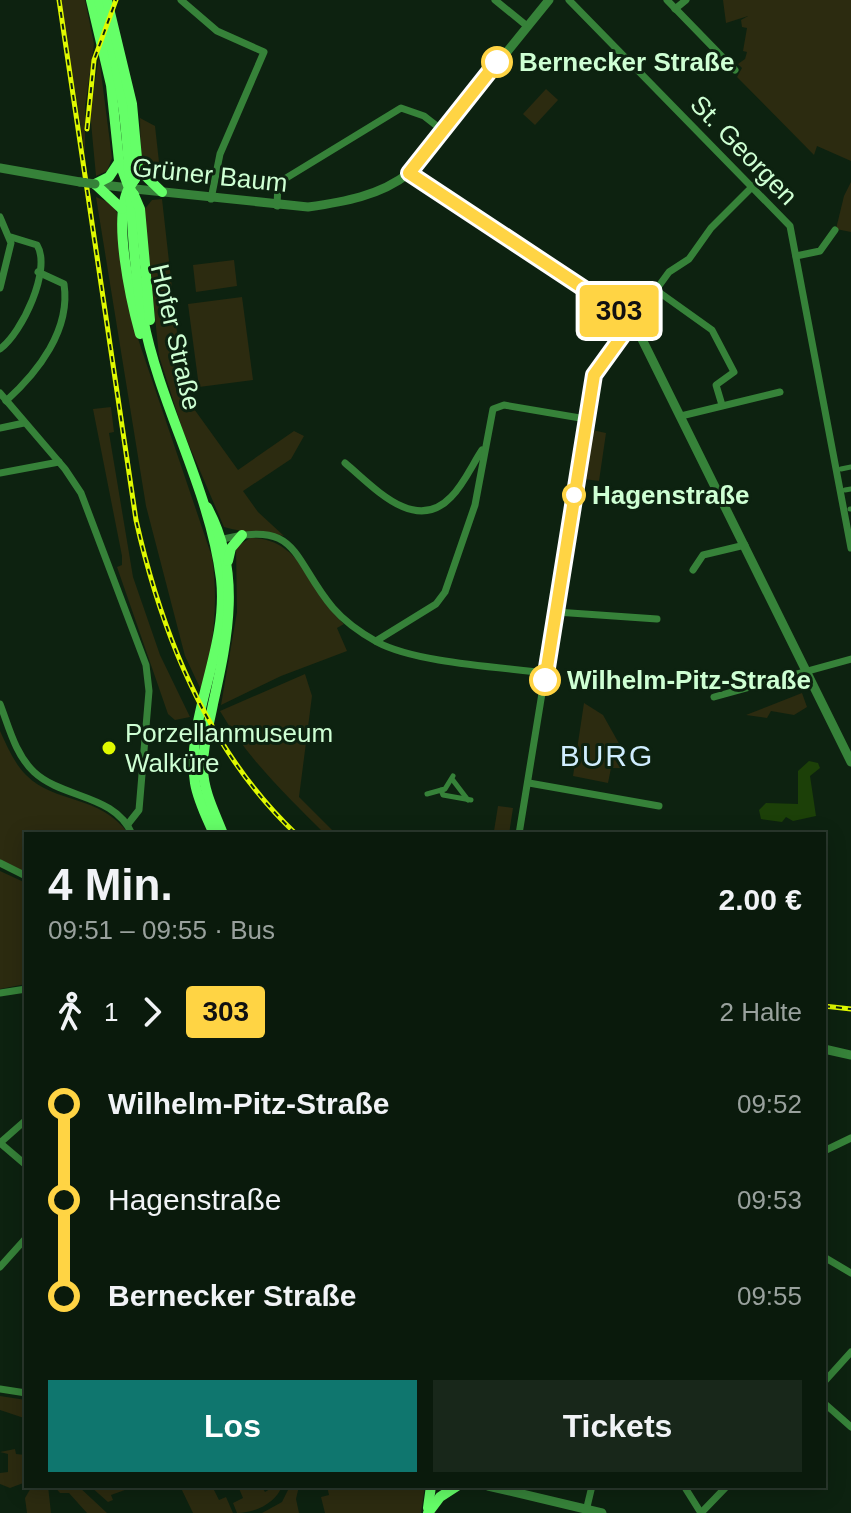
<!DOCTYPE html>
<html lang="de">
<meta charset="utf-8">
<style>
:root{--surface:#0a1a0c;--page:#18271a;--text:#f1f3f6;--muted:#99a19d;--line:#2a382d;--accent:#0f766e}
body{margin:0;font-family:Helvetica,sans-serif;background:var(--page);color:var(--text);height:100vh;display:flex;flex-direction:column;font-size:30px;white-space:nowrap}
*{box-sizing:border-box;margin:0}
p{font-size:26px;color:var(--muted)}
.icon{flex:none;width:44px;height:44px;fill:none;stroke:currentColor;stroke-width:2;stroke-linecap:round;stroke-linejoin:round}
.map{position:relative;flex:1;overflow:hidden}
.sheet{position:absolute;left:24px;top:832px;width:802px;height:656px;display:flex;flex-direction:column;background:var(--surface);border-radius:0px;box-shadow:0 4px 20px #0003,0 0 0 2px var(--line)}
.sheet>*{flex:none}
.badge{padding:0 16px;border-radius:6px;font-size:28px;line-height:52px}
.map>.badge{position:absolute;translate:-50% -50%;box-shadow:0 0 0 4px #fff}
.legs{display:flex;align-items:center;gap:12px;height:88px;padding:0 24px;font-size:26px}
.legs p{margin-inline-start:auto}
.head{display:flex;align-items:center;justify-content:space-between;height:136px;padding:0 24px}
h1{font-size:44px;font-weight:600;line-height:60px}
.action{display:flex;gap:16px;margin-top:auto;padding:16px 24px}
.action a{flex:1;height:92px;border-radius:0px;background:var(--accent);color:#fff;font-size:32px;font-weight:600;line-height:92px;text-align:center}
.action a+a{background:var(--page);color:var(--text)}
ul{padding:0 24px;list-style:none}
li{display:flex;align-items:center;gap:28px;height:96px;font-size:30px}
li i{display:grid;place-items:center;width:12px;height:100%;margin:0 10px;background:currentColor}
li i::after{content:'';width:20px;height:20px;margin:-10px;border:6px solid;border-radius:50%;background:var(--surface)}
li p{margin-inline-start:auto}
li:first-child i{background:linear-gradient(#0000 50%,currentColor 0)}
li:last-child i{background:linear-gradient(currentColor 50%,#0000 0)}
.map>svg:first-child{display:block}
</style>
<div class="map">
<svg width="851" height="1513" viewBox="0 0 851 1513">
<rect width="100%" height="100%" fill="#0d2210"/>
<!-- green -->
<g fill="#2c2b10">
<path d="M61,0H85L94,44L85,107V154Z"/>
<path d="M723,0H851V161L817,146L814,155L737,77L742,68L738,64L745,59L747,52L743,51L747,28L742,27L741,20L748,16L726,23Z"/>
<path d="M99,57L112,158L107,171L96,176L90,112Z"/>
<path d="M546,89L558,100L535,125L523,114Z"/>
<path d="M140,118L155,126L159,162H156L157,181L141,167Z"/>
<path d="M851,182V232L836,229L844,196Z"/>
<path d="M96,197L113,204L117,213L122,270L133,324L212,557C219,606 213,645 202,692L185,656L146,506Z"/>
<path d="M162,199L184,395L238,470L294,431L304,436L291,459L243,491L258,512L284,536C263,531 242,533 224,527L183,431L159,356L144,210L152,200Z"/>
<path d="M234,260L237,286L196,292L193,265Z"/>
<path d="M242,297L253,380L199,387L188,304Z"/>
<path d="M111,407L114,432L109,433L133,577L160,655L190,717L175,720L168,714L117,567L122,565V556L93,409Z"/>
<path d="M592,430L606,433L599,481L584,479Z"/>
<path d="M250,538C302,538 311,592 344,624L337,628L347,651L281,676L221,705L237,612L236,547Z"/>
<path d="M305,674L312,696L299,797L336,834H325C286,795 248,759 220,711Z"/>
<path d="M802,693L807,707L794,715L771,711L767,718L746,715Z"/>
<path d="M584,703L603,715L626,756L622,768H611L608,783L573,776Z"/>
<path d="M0,731C7,746 14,763 26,775C56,805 98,793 129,834H26V873L0,860Z"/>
<path d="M498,806L513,808L509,834L494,831Z"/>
<path d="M0,871L26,883V984L0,989Z"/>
<path d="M0,1396L26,1400L24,1418L0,1410Z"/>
<path d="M15,1449L16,1454L26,1455V1482L10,1488L0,1484V1473L8,1472V1454L0,1452Z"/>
<path d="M32,1486H48L51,1513H27L25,1498Z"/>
<path d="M54,1486H78L107,1513H87L69,1493H60Z"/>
<path d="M90,1486H136L111,1495L113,1500L108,1502Z"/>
<path d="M180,1486H212L219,1500L226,1497L233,1513H193Z"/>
<path d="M238,1486L262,1487L265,1492L270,1489L269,1486H282C276,1503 255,1513 237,1513L233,1503L243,1498Z"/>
<path d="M290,1486H299L296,1499L299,1513H262L282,1502Z"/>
<path d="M327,1486H425L421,1513H325L321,1497L329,1495Z"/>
</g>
<!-- water -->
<path fill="#1c4008" d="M809,761L818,763L820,768L810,776L816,816L793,821L786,817L782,822L761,819L759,810L766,803L798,804V771Z"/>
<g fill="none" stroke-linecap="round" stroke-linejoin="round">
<!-- pedestrian -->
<g stroke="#368239" stroke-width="5">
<path d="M841,469L851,467"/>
<path d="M845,490L851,489"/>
<path d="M850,509H851"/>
<path d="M452,779L468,800"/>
<path d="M441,790L443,795L471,800"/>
<path d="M427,794L445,789L453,776"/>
</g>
<!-- minor -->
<g stroke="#368239" stroke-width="7">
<path d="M181,0L217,31L264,52L220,154L211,199"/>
<path d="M495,0L527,26"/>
<path d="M569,0L790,226L851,548"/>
<path d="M667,0L735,70"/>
<path d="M675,9L686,0"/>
<path d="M277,206L278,183L401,108L424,116L442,130"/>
<path d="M0,217L11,243L0,288"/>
<path d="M796,256L820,251L835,230"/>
<path d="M656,290L712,330L734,372L716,385L722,405"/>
<path d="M0,349C22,333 52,269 37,245L11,237"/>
<path d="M0,393L65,469L81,493L146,665L149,691L139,810L128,824"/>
<path d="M6,401C38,372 71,330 64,284L38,272"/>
<path d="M681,416L780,392"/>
<path d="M0,428L24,423"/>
<path d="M345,463C373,486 415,535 451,497C464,484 472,465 482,450"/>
<path d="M0,473L59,462"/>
<path d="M216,541C300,517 291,558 333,608C345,622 361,633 377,642C416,663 500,667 546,673"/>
<path d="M693,570L703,555L745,545"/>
<path d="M556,612L657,619"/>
<path d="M376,641L436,604L445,592L475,505L493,409L504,405L586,419"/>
<path d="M714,697L851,659"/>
<path d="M0,704C9,727 15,754 34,772C63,799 115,794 132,834"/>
<path d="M529,783L659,806"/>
<path d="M519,834L594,375L669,272L689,259L711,228L753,186"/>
<path d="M0,863L26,876"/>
<path d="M0,993L26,989"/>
<path d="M0,1143L26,1120"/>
<path d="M0,1143L26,1165"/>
<path d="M824,1151L851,1138"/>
<path d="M824,1257L851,1273"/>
<path d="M0,1267L26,1238"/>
<path d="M824,1382L851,1352"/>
<path d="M0,1389L26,1393"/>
<path d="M824,1403L851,1427"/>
<path d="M684,1486L701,1513"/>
<path d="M586,1511L592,1486"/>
<path d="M701,1513L727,1486"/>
</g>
<!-- tertiary -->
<g stroke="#368239" stroke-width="9">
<path d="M0,168L80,182"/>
<path d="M409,173L633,321L851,762"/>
<path d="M95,184L129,188"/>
<path d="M135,189L308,207C343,202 380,196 409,173L549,0"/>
<path d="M824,1049L851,1055"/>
<path d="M488,1486L602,1513"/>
</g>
<!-- secondary -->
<g stroke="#65ff68" stroke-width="10">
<path d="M91,0L111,85L119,161L129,188C112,217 131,301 140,334"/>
<path d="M99,0C111,43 122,86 126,131C132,193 131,256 143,318C160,407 210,489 221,579C229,649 185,717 195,783C198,801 207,818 214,834"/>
<path d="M107,0L132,104L138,169L135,179"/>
<path d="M138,169L162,192"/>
<path d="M95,184L122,209"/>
<path d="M95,184L109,177L119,162"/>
<path d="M134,195L140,209L150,320"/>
<path d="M207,507C242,571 228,636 213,704C209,725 202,748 203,770C204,793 215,813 223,834"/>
<path d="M228,561L231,548L242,535"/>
<path d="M428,1508L431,1486"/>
<path d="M428,1513L440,1497L457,1486"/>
</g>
<!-- rail casing -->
<g stroke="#e0f900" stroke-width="5">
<g id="rail">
<path d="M59,0L136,520C162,636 208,751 296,834"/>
<path d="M87,129L94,60L116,0"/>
<path d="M824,1006L851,1009"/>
</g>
</g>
<!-- rail -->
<use href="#rail" stroke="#0d2210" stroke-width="2" stroke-dasharray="6" stroke-linecap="butt"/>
<!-- tertiary-bridge -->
<path stroke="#368239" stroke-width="9" d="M80,182L95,184"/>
<!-- secondary-bridge -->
<path stroke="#65ff68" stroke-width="10" d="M134,195L129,188L135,179"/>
</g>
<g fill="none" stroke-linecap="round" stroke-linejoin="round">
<!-- line-1 casing -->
<g stroke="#fff" stroke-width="18">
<path id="line-1" d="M497,62L409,173L633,321L594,375L545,680"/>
</g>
<!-- line-1 -->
<use href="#line-1" stroke="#ffd444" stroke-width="12"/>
</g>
<!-- markers -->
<g fill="#fff" stroke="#ffd444" stroke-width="4">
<circle cx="497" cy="62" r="14"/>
<circle cx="574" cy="495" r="10"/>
<circle cx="545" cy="680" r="14"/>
</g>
<circle fill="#e0f900" stroke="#0d2210" stroke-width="3" cx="109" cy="748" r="8"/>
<g text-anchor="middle" stroke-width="6" stroke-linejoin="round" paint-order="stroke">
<!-- stop labels -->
<g font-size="26" font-weight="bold" fill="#ceffd3" stroke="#0d2210" text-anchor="start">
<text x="519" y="71">Bernecker Straße</text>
<text x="592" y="504">Hagenstraße</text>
<text x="567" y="689">Wilhelm-Pitz-Straße</text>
</g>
<!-- street labels -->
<g font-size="26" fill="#ceffd3" stroke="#0d2210">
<text transform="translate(744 150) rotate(46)" y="9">St. Georgen</text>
<text transform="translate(210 175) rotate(6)" y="9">Grüner Baum</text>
<text transform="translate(176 337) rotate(77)" y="9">Hofer Straße</text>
</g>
<!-- poi labels -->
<g font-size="26" fill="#ceffd3" stroke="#0d2210" text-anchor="start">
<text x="125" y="742">Porzellanmuseum<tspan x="125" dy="30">Walküre</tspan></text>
</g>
<!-- quarter labels -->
<g font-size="30" letter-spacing="2" fill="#d0eeff" stroke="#0d2210">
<text x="607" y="766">BURG</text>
</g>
</g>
</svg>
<b class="badge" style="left:619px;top:311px;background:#ffd444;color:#111">303</b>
<section class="sheet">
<div class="head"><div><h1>4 Min.</h1><p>09:51 – 09:55 · Bus</p></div><b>2.00 €</b></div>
<div class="legs"><svg class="icon" aria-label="walk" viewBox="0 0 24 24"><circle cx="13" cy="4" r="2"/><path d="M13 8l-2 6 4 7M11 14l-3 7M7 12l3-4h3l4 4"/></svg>1<svg class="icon" aria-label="forward" viewBox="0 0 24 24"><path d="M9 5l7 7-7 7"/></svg><b class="badge" style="background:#ffd444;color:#111">303</b><p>2 Halte</p></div>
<ul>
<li><i style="color:#ffd444"></i><b>Wilhelm-Pitz-Straße</b><p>09:52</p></li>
<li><i style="color:#ffd444"></i><span>Hagenstraße</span><p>09:53</p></li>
<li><i style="color:#ffd444"></i><b>Bernecker Straße</b><p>09:55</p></li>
</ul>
<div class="action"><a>Los</a><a>Tickets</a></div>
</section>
</div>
